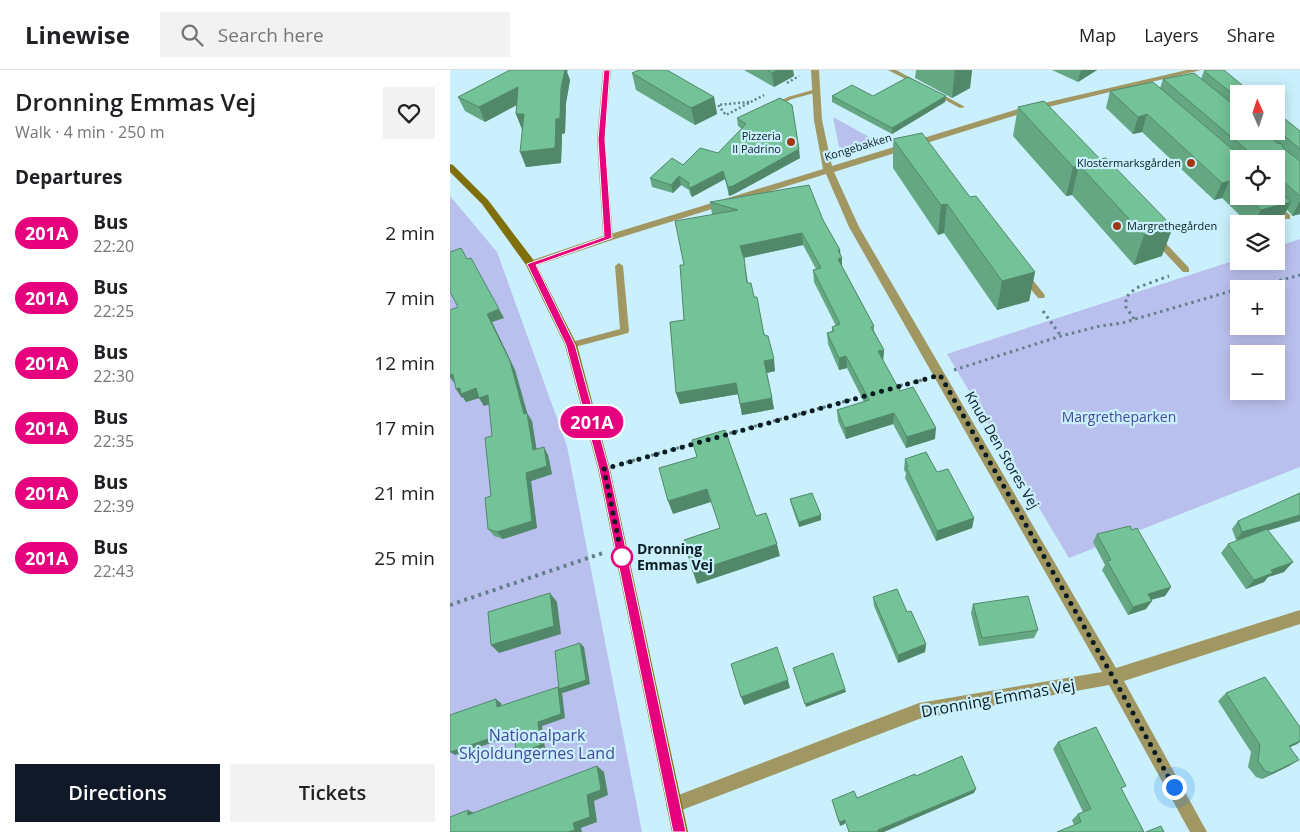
<!DOCTYPE html>
<meta charset="utf-8">
<style>
:root{--surface:#fff;--page:#f2f2f2;--text:#202124;--muted:#757577;--line:#e0e0e0;--accent:#111827}
body{margin:0;font-family:"Open Sans",sans-serif;background:var(--page);color:var(--text);height:100vh;display:flex;flex-direction:column;font-size:19px;white-space:nowrap}
*{box-sizing:border-box;margin:0}
p{font-size:16px;color:var(--muted)}
.icon{flex:none;width:28px;height:28px;fill:none;stroke:currentColor;stroke-width:2;stroke-linecap:round;stroke-linejoin:round}
.map{position:relative;flex:1;overflow:hidden}
.panel{display:flex;flex-direction:column;background:var(--surface);width:450px}
.panel>*{flex:none}
.badge{padding:0 10px;border-radius:16px;font-size:18px;line-height:32px}
.needle{width:32px;rotate:357deg}
.controls{position:absolute;left:780px;top:15px;display:grid;gap:10px}
.controls a{display:grid;place-items:center;width:55px;height:55px;border-radius:0px;background:var(--surface);box-shadow:0 2px 12px #0003;font-size:25px}
.you{position:absolute;width:25px;height:25px;margin:-12px;border:4px solid #fff;border-radius:50%;background:#1a73e8;box-shadow:0 0 0 8px #1a73e833}
.map>.badge{position:absolute;translate:-50% -50%;box-shadow:0 0 0 2px #fff}
h2{padding:0 15px;font-size:19px;line-height:45px}
.round{display:grid;place-items:center;flex:none;width:52px;height:52px;border-radius:0px;background:var(--page)}
.head{display:flex;align-items:center;justify-content:space-between;height:85px;padding:0 15px}
h1{font-size:24px;font-weight:600;line-height:38px}
.cta{display:flex;gap:10px;margin-top:auto;padding:10px 15px}
.cta a{flex:1;height:58px;border-radius:0px;background:var(--accent);color:#fff;font-size:20px;font-weight:600;line-height:58px;text-align:center}
.cta a+a{background:var(--page);color:var(--text)}
ul{padding:0;list-style:none}
li{display:flex;align-items:center;gap:15px;height:65px;padding:0 15px}
li div{flex:1}
li b{display:block;font-size:19px}
li em{font-style:normal}
li .badge{min-width:55px;font-weight:700;text-align:center}
header{display:flex;align-items:center;gap:30px;box-sizing:border-box;height:70px;padding:0 25px;background:var(--surface);border-bottom:1px solid var(--line)}
header strong{font-size:24px}
nav{display:flex;gap:28px;margin-inline-start:auto;font-size:18px}
.search{width:350px;height:45px;background:var(--page);display:flex;align-items:center;gap:12px;box-sizing:border-box;padding:0 18px;border-radius:0px;color:var(--muted);font-size:19px}
main{display:flex;flex:1;min-height:0}
.map>svg:first-child{display:block}
</style>
<header>
<strong>Linewise</strong>
<div class="search"><svg class="icon" aria-label="search" viewBox="0 0 24 24"><circle cx="10" cy="10" r="6"/><path d="M15 15l6 6"/></svg>Search here</div>
<nav><a>Map</a><a>Layers</a><a>Share</a></nav>
</header>
<main>
<section class="panel">
<div class="head"><div><h1>Dronning Emmas Vej</h1><p>Walk · 4 min · 250 m</p></div><a class="round"><svg class="icon" aria-label="heart" viewBox="0 0 24 24"><path d="M12 20l-8-8c-3-5 5-10 8-4 3-6 11-1 8 4z"/></svg></a></div>
<h2>Departures</h2>
<ul>
<li><span class="badge" style="background:#e6007e;color:#fff">201A</span><div><b>Bus</b><p>22:20</p></div><em>2 min</em></li>
<li><span class="badge" style="background:#e6007e;color:#fff">201A</span><div><b>Bus</b><p>22:25</p></div><em>7 min</em></li>
<li><span class="badge" style="background:#e6007e;color:#fff">201A</span><div><b>Bus</b><p>22:30</p></div><em>12 min</em></li>
<li><span class="badge" style="background:#e6007e;color:#fff">201A</span><div><b>Bus</b><p>22:35</p></div><em>17 min</em></li>
<li><span class="badge" style="background:#e6007e;color:#fff">201A</span><div><b>Bus</b><p>22:39</p></div><em>21 min</em></li>
<li><span class="badge" style="background:#e6007e;color:#fff">201A</span><div><b>Bus</b><p>22:43</p></div><em>25 min</em></li>
</ul>
<div class="cta"><a>Directions</a><a>Tickets</a></div>
</section>
<div class="map">
<svg width="850" height="762" viewBox="0 0 850 762">
<rect width="100%" height="100%" fill="#c9f0fc"/>
<!-- green -->
<g fill="#bac0ed" fill-rule="evenodd">
<path d="M383,47L423,69L434,70L403,80L389,77Z"/>
<path d="M0,126L47,182L117,376L192,762H0Z"/>
<path d="M850,169V397L619,488L497,284L789,189V191H826V177ZM789,219H826V256H789ZM789,284H826V321H789Z"/>
</g>
<g fill="none" stroke-linecap="round" stroke-linejoin="round">
<!-- path-far2 -->
<g stroke="#627f88" stroke-width="2.5" stroke-dasharray="2 2.5" stroke-linecap="butt">
<path d="M337,13L349,6"/>
<path d="M299,32L268,35L276,45L314,25"/>
</g>
<!-- path-far1 -->
<g stroke="#627f88" stroke-width="3" stroke-dasharray="2.5 4" stroke-linecap="butt">
<path d="M593,241L611,266"/>
<path d="M684,249L676,237V227L686,218L719,206"/>
<path d="M504,300L611,266L650,256L672,253L795,217L817,214L850,205"/>
<path d="M444,317L472,310"/>
<path d="M273,365L414,326"/>
<path d="M170,394L246,373"/>
</g>
<!-- path -->
<path stroke="#627f88" stroke-width="4" stroke-dasharray="3 4.5" stroke-linecap="butt" d="M0,535L153,483"/>
<!-- service -->
<g fill="#a19763" fill-rule="evenodd">
<path d="M438,0H446L470,13L465,14Z"/>
<path d="M366,19L368,20V22L342,29L325,37L320,36L338,27Z"/>
<path d="M482,21H486L515,37L510,38L482,23Z"/>
<path d="M809,126H818L840,145V149H834Z"/>
<path d="M706,165L709,166L739,198V202H733L703,170V166Z"/>
<path d="M169,193L173,196L179,261L178,263L121,278L118,277L117,275L118,273L170,259L165,196Z"/>
<path d="M574,202L577,203L594,224L595,226L594,228H588L571,207L570,205Z"/>
</g>
<!-- minor -->
<path fill="#a19763" fill-rule="evenodd" d="M361,0H369L372,50L382,96L568,39L737,0H751L573,43L384,102L409,157L666,598L850,540V554L674,611L757,762H740L659,615L469,649L224,743L218,741L216,735L218,729L469,633L652,602L399,157L376,104L162,170L158,171L153,168L154,166L373,99L364,50Z"/>
<!-- tertiary -->
<path fill="#a19763" fill-rule="evenodd" d="M153,0H161L155,69L163,168L162,170L85,196H77L76,194L77,192L153,166L147,69Z"/>
<!-- secondary -->
<path fill="#80700d" fill-rule="evenodd" d="M0,94L3,95L38,130L85,192L127,275L160,399L238,762H222L148,399L115,275L76,195L32,134L0,102Z"/>
</g>
<!-- wall -->
<g fill="#64a782" fill-rule="evenodd">
<path d="M294,0H343L344,6L324,17Z"/>
<path d="M466,0H522L520,18L502,28L465,8Z"/>
<path d="M602,0H647L628,12Z"/>
<path d="M754,1L789,24V61H826V42L850,61V144L842,146L841,144L837,140L832,149L816,154H799L772,128L764,130L692,62L683,64L656,38L660,21L710,18L713,9H751ZM789,89H826V126H789Z"/>
<path d="M117,2L120,10L116,33L115,63L112,64L111,93L76,97L72,59L66,44L67,35L35,52L15,41L8,27Z"/>
<path d="M182,3L264,27L267,44L245,55L186,20Z"/>
<path d="M382,26H496L495,32L442,64L382,32Z"/>
<path d="M594,31L712,186L684,195L622,125L616,126L563,66L568,37Z"/>
<path d="M287,48L350,88L284,124L279,126L275,109L242,127L240,124L239,120L231,115L223,123L202,117L200,108L233,95L268,83L292,59L288,56Z"/>
<path d="M443,69L520,127L585,202L579,231L547,240L494,163L488,165L443,98Z"/>
<path d="M260,132L373,150L390,180L392,196L424,256V261L434,280L433,291L450,321L485,369L456,378L443,354L396,369L388,351L387,340L414,332L397,298L389,300L378,274L377,263L382,261V257L386,256L364,212L363,200L366,199L353,175L294,188L298,213L304,227L325,301L317,303L324,339L292,345L288,324L230,334L226,323L234,250V195L264,144H262Z"/>
<path d="M8,237L54,248L42,252L65,300L77,343L82,351L86,379L98,385L102,404L81,411L87,458L53,469L44,466L38,459L41,426L42,366L39,334L34,336L29,328L16,332L13,327L12,328L6,319Z"/>
<path d="M455,389L487,402L524,448L522,458L486,471L455,408L456,403L454,400Z"/>
<path d="M340,429L371,450L349,457L341,434Z"/>
<path d="M788,451L818,461L834,502L818,507L814,512L796,519L771,483L778,474L794,468L786,470L782,459Z"/>
<path d="M682,460L721,517L715,526L701,530L696,539L678,545L652,500L655,495L643,472L647,464Z"/>
<path d="M423,527L457,542L476,574L475,582L448,593L424,536Z"/>
<path d="M523,534L588,560L584,568L529,576L521,543Z"/>
<path d="M776,623L847,674L840,677L839,696L812,709L806,707L798,697L801,682L768,631Z"/>
<path d="M608,672L672,720L694,762L624,755L622,750L628,744L633,742L603,679Z"/>
</g>
<!-- shaded-wall -->
<g fill="#51886a">
<path d="M112,0H118L117,2L120,10L116,33L115,63L112,64L111,93L76,97L70,82L106,49L111,18Z"/>
<path d="M328,0H343L344,6L324,17L322,3Z"/>
<path d="M505,0H522L520,18L502,28Z"/>
<path d="M631,0H647L628,12Z"/>
<path d="M68,17L74,31L35,52L29,37Z"/>
<path d="M496,26L495,32L442,64V58Z"/>
<path d="M264,27L267,44L245,55L241,38Z"/>
<path d="M66,44H74L79,58L72,59Z"/>
<path d="M697,44L692,62L683,64L688,47Z"/>
<path d="M349,79L350,88L284,124L279,126L278,117Z"/>
<path d="M629,95L622,125L616,126L623,97Z"/>
<path d="M273,101L275,109L242,127L240,118Z"/>
<path d="M229,106L231,115L223,123L221,115Z"/>
<path d="M779,111L772,128L764,130L772,113Z"/>
<path d="M850,131V144L842,146Z"/>
<path d="M841,132L832,149L816,154H804L811,140Z"/>
<path d="M497,134L494,163L488,165L491,135Z"/>
<path d="M723,157L712,186L684,195L694,165Z"/>
<path d="M352,163L353,175L292,188L290,176Z"/>
<path d="M388,180H390V188H392V200L389,201Z"/>
<path d="M585,202L579,231L547,240L552,211Z"/>
<path d="M49,239L54,248L42,252L65,300L78,346L77,343L82,351L88,388L83,380L74,344L37,244Z"/>
<path d="M434,280L433,291L428,281Z"/>
<path d="M396,286L397,298L389,300V288Z"/>
<path d="M324,289L325,301L316,303L314,291Z"/>
<path d="M3,304L5,314L0,307V305Z"/>
<path d="M286,313L289,324L230,334L226,323Z"/>
<path d="M10,318H26L38,325L43,333L34,336L29,328L16,332L13,327L12,328L6,319Z"/>
<path d="M322,328L324,339L292,345L290,334Z"/>
<path d="M444,343L443,354L396,369L395,358Z"/>
<path d="M486,358L485,369L456,378L457,367Z"/>
<path d="M94,377L98,385L102,404L81,411L87,458L53,469L47,462L76,403Z"/>
<path d="M257,419L261,432L223,444L218,431Z"/>
<path d="M371,445V450L349,457V452Z"/>
<path d="M850,445V451L786,470L792,462Z"/>
<path d="M524,448L522,458L486,471L487,461Z"/>
<path d="M327,474L330,486L247,514L243,502Z"/>
<path d="M843,492L834,502L818,507L814,512L796,519L804,510L821,500Z"/>
<path d="M721,517L715,526L692,532L698,524Z"/>
<path d="M100,523L107,532L111,564L49,583L41,575Z"/>
<path d="M702,531L696,539L678,545L683,537Z"/>
<path d="M130,573L134,577L140,614L113,623L112,622L115,648L92,656L95,678L70,687L66,684L88,652L108,617L110,619Z"/>
<path d="M476,574L475,582L448,593V585Z"/>
<path d="M338,610L340,618L294,635L291,627Z"/>
<path d="M395,619L396,622L356,637L355,634Z"/>
<path d="M46,629L51,633L52,641L47,637Z"/>
<path d="M64,660L68,664L5,685L0,682Z"/>
<path d="M850,671V672L847,674L829,682L839,676Z"/>
<path d="M849,690L839,696L812,709L822,703Z"/>
<path d="M147,696L154,702L158,725L144,731L147,752L131,758L132,762H118L137,725Z"/>
<path d="M526,719L524,723L434,762H428V760Z"/>
<path d="M18,740L28,745H18Z"/>
<path d="M395,750V754L390,756L389,752Z"/>
</g>
<!-- building -->
<g fill="#74c297" stroke="#51886a">
<path d="M60,0H115L111,18L110,48L106,49L105,78L70,82L74,44H66L68,17L29,37L8,27Z"/>
<path d="M189,0H217L264,27L241,38L182,3Z"/>
<path d="M317,0H328L322,3Z"/>
<path d="M756,0H774L803,24H789V29L754,1Z"/>
<path d="M744,3L789,39V61H814L827,73L832,74L833,78L850,91V126L828,107H826V89H798V81L713,9Z"/>
<path d="M458,7L496,26L442,58L382,26L402,15L423,26Z"/>
<path d="M703,12L794,89H789V120L779,111L772,113L697,44L688,47L660,21Z"/>
<path d="M330,28L342,35L349,79L283,116L278,117L273,101L240,118L238,115L239,113L229,106L221,115L200,108L222,88L233,95L250,78L268,83L296,54L287,48Z"/>
<path d="M594,31L650,89L656,88L723,157L694,165L629,95L623,97L568,37Z"/>
<path d="M826,42L850,61V79L826,59Z"/>
<path d="M472,63L520,127L526,126L585,202L552,211L497,134L491,135L443,69Z"/>
<path d="M359,115L373,150L390,180H388L392,188L388,189L424,256L421,257L434,280L428,281L450,321L463,317L486,358L457,367L444,343L395,358L387,340L419,330L396,286L389,288L377,263L384,261L382,257L390,254L363,200L371,198L352,163L290,176L294,188L297,213H301L304,227H307L314,265L318,266L324,289L314,291L322,328L290,334L286,313L226,323L220,252L234,250L230,195H234L225,151L288,140L260,132Z"/>
<path d="M826,119L841,132L811,140L796,126H826Z"/>
<path d="M11,178L17,189L21,188L49,239L37,244L60,291L74,344L77,343L83,380L94,377L97,396L76,403L82,451L47,462L38,459L35,428L41,426L35,368L42,366L38,325L29,328L26,318L11,324L10,318L6,319L3,304L0,305V240L8,237L0,222V182Z"/>
<path d="M275,360L306,446L316,443L327,474L243,502L234,470L270,458L257,419L218,431L209,398L247,387L242,370Z"/>
<path d="M476,382L487,402L498,399L524,448L487,461L456,397H458L455,389Z"/>
<path d="M362,423L371,445L349,452L340,429Z"/>
<path d="M850,423V445L792,462L788,451Z"/>
<path d="M680,456L682,460L687,458L721,517L698,524L702,531L683,537L657,491L661,490L647,464Z"/>
<path d="M817,459L843,492L821,500L823,503L804,510L778,474Z"/>
<path d="M447,519L457,542L461,541L476,574L448,585L423,527Z"/>
<path d="M100,523L104,556L41,575L38,542Z"/>
<path d="M578,526L588,560L532,568L523,534Z"/>
<path d="M130,573L136,610L109,619L105,581Z"/>
<path d="M327,577L338,610L291,627L281,594Z"/>
<path d="M383,583L395,619L355,634L343,598Z"/>
<path d="M815,607L850,657V671L839,676L849,690L822,703L815,701L808,691L810,675L776,623Z"/>
<path d="M108,617L111,644L88,652L91,675L66,684L64,660L0,682V645L46,629L47,637Z"/>
<path d="M646,657L676,716L671,718L694,762H607L631,752L628,744L641,739L608,672Z"/>
<path d="M512,686L526,719L428,760V762H399L395,750L389,752L382,730L404,721L407,728L465,704L466,706Z"/>
<path d="M147,696L151,720L137,725L140,747L123,753L125,760L118,762H0V747L18,740V745Z"/>
<path d="M711,756L714,762H696Z"/>
</g>
<!-- line -->
<path fill="#e6007e" stroke="#fff" d="M154,0H160L155,69L162,168L86,195L125,275L159,399L236,762H223L149,399L116,275L77,194L154,167L148,69Z"/>
<g fill="none" stroke-linecap="round" stroke-linejoin="round">
<!-- walk -->
<path stroke="#091c22" stroke-width="5" stroke-dasharray="0 9" d="M172,487L154,399L490,305L663,607L724,717"/>
</g>
<!-- markers -->
<g fill="#a03a14" stroke="#c9f0fc" stroke-width="2">
<circle cx="341" cy="72" r="5"/>
<circle cx="741" cy="93" r="5"/>
<circle cx="667" cy="156" r="5"/>
</g>
<circle fill="#fff" stroke="#e6007e" stroke-width="2.5" cx="172" cy="487" r="10"/>
<g text-anchor="middle" stroke-width="4.5" stroke-linejoin="round" paint-order="stroke">
<!-- far-poi labels -->
<g font-size="11" fill="#091c22" stroke="#c9f0fc" text-anchor="end">
<text x="331" y="70">Pizzeria<tspan x="331" dy="13">Il Padrino</tspan></text>
<text x="731" y="97">Klostermarksgården</text>
<text x="677" y="160" text-anchor="start">Margrethegården</text>
</g>
<!-- far-street labels -->
<g font-size="11" fill="#091c22" stroke="#c9f0fc">
<text transform="translate(408 77) rotate(-17)" y="4">Kongebakken</text>
</g>
<!-- park labels -->
<g font-size="14" fill="#47499a" stroke="#c9f0fc">
<text x="669" y="352">Margretheparken</text>
</g>
<!-- street labels -->
<g font-size="14" fill="#091c22" stroke="#c9f0fc">
<text transform="translate(552 380) rotate(60)" y="5">Knud Den Stores Vej</text>
</g>
<!-- stop labels -->
<g font-size="14" font-weight="bold" fill="#091c22" stroke="#c9f0fc" text-anchor="start">
<text x="187" y="484">Dronning<tspan x="187" dy="16">Emmas Vej</tspan></text>
</g>
<!-- near-street labels -->
<g font-size="16" fill="#091c22" stroke="#c9f0fc">
<text transform="translate(548 628) rotate(-10)" y="6">Dronning Emmas Vej</text>
</g>
<!-- near-park labels -->
<g font-size="16" fill="#47499a" stroke="#c9f0fc">
<text x="87" y="671">Nationalpark<tspan x="87" dy="18">Skjoldungernes Land</tspan></text>
</g>
</g>
</svg>
<div class="controls">
<a><svg class="needle" viewBox="-14 -14 28 28"><path d="M0-13l5 13h-10z" fill="#e53935"/><path d="M0 13l5-13h-10z" fill="#757577"/></svg></a>
<a><svg class="icon" aria-label="locate" viewBox="0 0 24 24"><circle cx="12" cy="12" r="6"/><path d="M12 2v4M12 18v4M2 12h4M18 12h4"/></svg></a>
<a><svg class="icon" aria-label="layers" viewBox="0 0 24 24"><path d="M12 4l9 5-9 5-9-5zM3 14l9 5 9-5"/></svg></a>
<a>+</a>
<a>−</a>
</div>
<div class="you" style="left:724px;top:717px"></div>
<b class="badge" style="left:142px;top:352px;background:#e6007e;color:#fff">201A</b>
</div>
</main>
